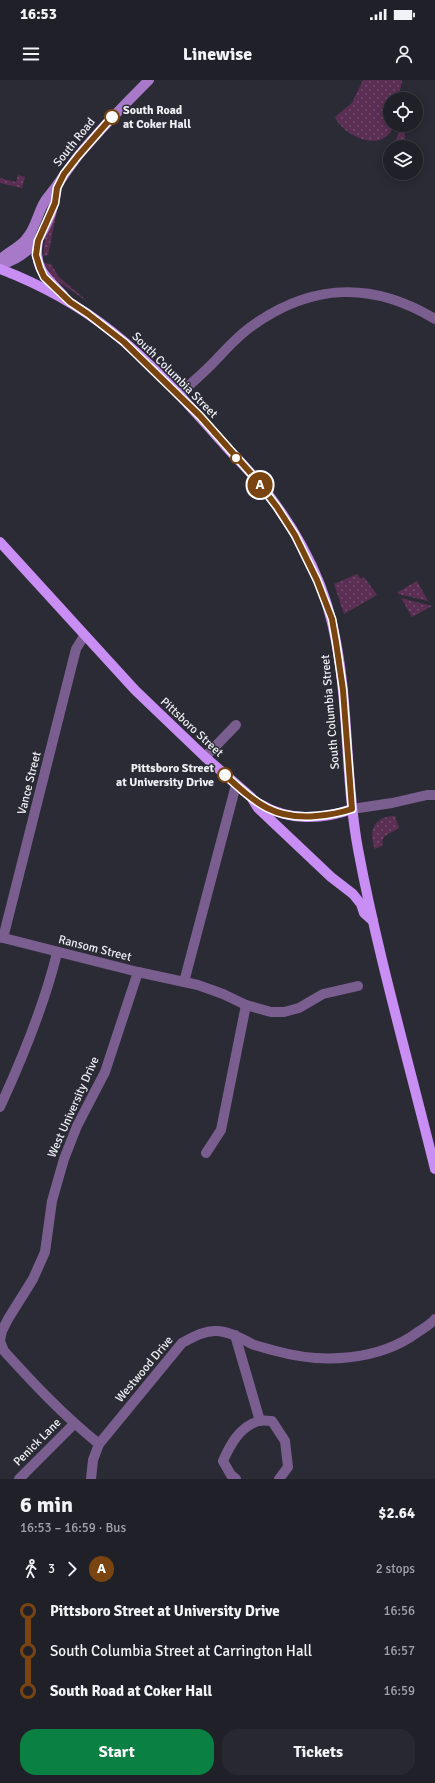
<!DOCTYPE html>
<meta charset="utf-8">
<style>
:root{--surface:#202028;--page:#282830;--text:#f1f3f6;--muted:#a2a3a8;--line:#3d3e45;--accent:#0b8043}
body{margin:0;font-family:Signika,sans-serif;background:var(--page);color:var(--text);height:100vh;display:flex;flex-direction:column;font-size:15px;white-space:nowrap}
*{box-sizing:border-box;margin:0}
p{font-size:13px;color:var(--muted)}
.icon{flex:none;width:22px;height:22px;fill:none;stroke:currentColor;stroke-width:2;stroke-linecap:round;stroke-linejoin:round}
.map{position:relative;height:1399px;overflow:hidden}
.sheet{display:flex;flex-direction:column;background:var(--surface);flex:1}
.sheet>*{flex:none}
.badge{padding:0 8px;border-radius:13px;font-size:14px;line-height:26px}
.buttons{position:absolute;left:383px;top:12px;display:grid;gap:8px}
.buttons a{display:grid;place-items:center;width:40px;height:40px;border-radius:50%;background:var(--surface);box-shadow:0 2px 10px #0003,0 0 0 1px var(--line);font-size:20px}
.map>.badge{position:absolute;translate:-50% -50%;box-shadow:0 0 0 2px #fff}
.legs{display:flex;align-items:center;gap:6px;height:44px;padding:0 20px;font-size:13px}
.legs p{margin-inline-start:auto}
.headline{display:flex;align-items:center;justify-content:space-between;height:68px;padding:0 20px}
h1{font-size:22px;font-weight:700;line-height:30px}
.button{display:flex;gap:8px;margin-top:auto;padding:8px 20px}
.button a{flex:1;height:46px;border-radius:16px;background:var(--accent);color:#fff;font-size:16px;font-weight:700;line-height:46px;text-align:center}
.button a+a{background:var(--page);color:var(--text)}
ul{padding:0 20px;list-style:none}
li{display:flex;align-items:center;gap:14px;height:40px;font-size:15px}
li i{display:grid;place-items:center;width:6px;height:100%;margin:0 5px;background:currentColor}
li i::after{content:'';width:10px;height:10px;margin:-5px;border:3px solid;border-radius:50%;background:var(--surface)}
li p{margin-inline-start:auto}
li:first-child i{background:linear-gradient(#0000 50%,currentColor 0)}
li:last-child i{background:linear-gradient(currentColor 50%,#0000 0)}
.status{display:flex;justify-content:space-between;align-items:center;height:28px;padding:0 20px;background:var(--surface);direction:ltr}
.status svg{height:11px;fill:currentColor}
header{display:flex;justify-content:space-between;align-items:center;height:52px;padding:0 20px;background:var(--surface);font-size:18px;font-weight:700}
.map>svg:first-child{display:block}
</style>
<div class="status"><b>16:53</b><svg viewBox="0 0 49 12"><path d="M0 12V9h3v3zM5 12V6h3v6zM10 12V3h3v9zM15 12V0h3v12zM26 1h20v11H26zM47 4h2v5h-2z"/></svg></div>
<header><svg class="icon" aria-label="menu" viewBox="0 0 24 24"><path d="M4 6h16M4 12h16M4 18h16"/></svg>Linewise<svg class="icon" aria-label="person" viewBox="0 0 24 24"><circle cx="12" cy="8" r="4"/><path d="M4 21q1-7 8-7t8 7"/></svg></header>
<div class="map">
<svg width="435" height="1399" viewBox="0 0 435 1399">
<defs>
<pattern id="grass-dots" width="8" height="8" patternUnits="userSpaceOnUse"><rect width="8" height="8" fill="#5b2f54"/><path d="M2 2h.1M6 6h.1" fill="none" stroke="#734d6d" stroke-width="1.8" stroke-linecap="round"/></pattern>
</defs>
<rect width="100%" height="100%" fill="#2b2b35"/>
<!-- grass -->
<g fill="url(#grass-dots)">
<path d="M363,0H401L402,1L398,19H390V45H394C384,74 345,58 335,37L352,23Z"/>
<path d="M402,45H409L405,52V67L398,66L395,62Z"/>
<path d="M18,95L25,97L22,108L0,103V98L16,102Z"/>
<path d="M58,126L48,175L43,176L45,158Z"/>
<path d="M44,183L51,184L59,197L87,221L54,199Z"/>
<path d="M357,494L361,499L364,497L377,515L344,534L334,504Z"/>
<path d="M417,501L428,521L398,514V512Z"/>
<path d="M401,518L432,526L412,537Z"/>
<path d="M395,736L399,748L385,756L382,761L383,765L375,769C368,751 374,736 395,736Z"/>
</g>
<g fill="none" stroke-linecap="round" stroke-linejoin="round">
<!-- minor -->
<g stroke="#7b5e90" stroke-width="10">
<path d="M179,315C189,305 200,296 210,286C224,272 236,257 252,246C312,203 372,201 435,239"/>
<path d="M205,677L236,645"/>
<path d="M0,857L138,892L198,905L223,914L246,925L271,932H284L299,928L323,914L358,906"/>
<path d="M3,858L76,569L84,556"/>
<path d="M184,902L236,705"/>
<path d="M0,1027C23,977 44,926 57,873"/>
<path d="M206,1073L221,1050L246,925"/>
<path d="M235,1255L260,1341"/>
<path d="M0,1260L2,1251L8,1239L33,1199L45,1172L52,1121L64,1079L77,1046L105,992L138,892"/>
<path d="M0,1261L4,1271C35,1305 62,1334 99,1364"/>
<path d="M19,1399L74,1344"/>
<path d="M91,1399L93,1380L99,1364L182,1263C193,1257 205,1250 218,1251C231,1252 242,1259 252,1264C260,1267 268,1269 276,1271C322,1284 379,1281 418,1252C424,1248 431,1244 435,1239"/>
<path d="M236,1399L231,1395L223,1381C230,1365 240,1346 259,1341C263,1340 268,1341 272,1341L285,1361L288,1387L279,1399"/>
</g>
<!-- tertiary -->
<path stroke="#7b5e90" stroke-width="10" d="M352,729L392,723L427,715H435"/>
<!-- secondary -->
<g stroke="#a779c8" stroke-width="10">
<path d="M0,180C8,171 19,168 26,159C37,147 38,129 47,118C58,105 67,90 78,76C100,49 124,25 149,0"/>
<path d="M0,185C36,175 52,143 57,108"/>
</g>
<!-- primary -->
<g stroke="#c98ef4" stroke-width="10">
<path d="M38,161C33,187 46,198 63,215"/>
<path d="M0,189C39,204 78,225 111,251C152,283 188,324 223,363C233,375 245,386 255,398C290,439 320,491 332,543C350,617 344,694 358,769C378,876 409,983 435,1089"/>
<path d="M0,462L135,610L205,677L251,717L258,728L331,797L353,814L361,824L364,833L373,841"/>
<path d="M260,724C288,741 322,740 352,729"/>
</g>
</g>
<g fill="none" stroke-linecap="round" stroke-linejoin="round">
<!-- line-1 casing -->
<g stroke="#fff" stroke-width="9">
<path id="line-1" d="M112,37L78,76L64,94L57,108L55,123L38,161L36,175L40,188L44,197L70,222L88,234L124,262L200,336L255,398L277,427L295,455L317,500L332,539L336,562L343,610L352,729C340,733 329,735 316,736C273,740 255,722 225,695"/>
</g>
<!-- line-1 -->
<use href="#line-1" stroke="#794410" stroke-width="6"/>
</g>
<!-- markers -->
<g fill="#fff" stroke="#794410" stroke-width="2">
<circle cx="112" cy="37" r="7"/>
<circle cx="236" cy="378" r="5"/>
<circle cx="225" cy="695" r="7"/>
</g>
<g text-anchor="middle" stroke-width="3" stroke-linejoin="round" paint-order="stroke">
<!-- stop labels -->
<g font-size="12" font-weight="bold" fill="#eeeef4" stroke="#2b2b35" text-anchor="start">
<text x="123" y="34">South Road<tspan x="123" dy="14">at Coker Hall</tspan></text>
<text x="214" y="692" text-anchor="end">Pittsboro Street<tspan x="214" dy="14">at University Drive</tspan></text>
</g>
<!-- street labels -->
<g font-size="12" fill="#eeeef4" stroke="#2b2b35">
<text transform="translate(74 62) rotate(-51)" y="4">South Road</text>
<text transform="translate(175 295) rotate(45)" y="4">South Columbia Street</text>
<text transform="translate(330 632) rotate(-95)" y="4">South Columbia Street</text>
<text transform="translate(192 647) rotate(43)" y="4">Pittsboro Street</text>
<text transform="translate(29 703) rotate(-76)" y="4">Vance Street</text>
<text transform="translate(95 868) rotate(14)" y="4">Ransom Street</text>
<text transform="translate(73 1027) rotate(-66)" y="4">West University Drive</text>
<text transform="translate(144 1289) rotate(-50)" y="4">Westwood Drive</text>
<text transform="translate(37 1362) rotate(-45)" y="4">Penick Lane</text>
</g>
</g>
</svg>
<div class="buttons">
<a><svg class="icon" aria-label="locate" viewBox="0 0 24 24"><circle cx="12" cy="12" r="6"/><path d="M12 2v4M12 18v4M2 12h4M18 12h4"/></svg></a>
<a><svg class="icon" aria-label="layers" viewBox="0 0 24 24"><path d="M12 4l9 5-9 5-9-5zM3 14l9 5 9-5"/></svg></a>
</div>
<b class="badge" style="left:260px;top:405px;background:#794410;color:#fff">A</b>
</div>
<section class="sheet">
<div class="headline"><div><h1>6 min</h1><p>16:53 – 16:59 · Bus</p></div><b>$2.64</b></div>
<div class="legs"><svg class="icon" aria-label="walk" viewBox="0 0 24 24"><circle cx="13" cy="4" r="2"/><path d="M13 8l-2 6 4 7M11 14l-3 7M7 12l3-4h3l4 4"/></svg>3<svg class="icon" aria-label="forward" viewBox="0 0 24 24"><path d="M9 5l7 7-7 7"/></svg><b class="badge" style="background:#794410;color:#fff">A</b><p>2 stops</p></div>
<ul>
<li><i style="color:#794410"></i><b>Pittsboro Street at University Drive</b><p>16:56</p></li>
<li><i style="color:#794410"></i><span>South Columbia Street at Carrington Hall</span><p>16:57</p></li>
<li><i style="color:#794410"></i><b>South Road at Coker Hall</b><p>16:59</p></li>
</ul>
<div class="button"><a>Start</a><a>Tickets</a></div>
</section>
